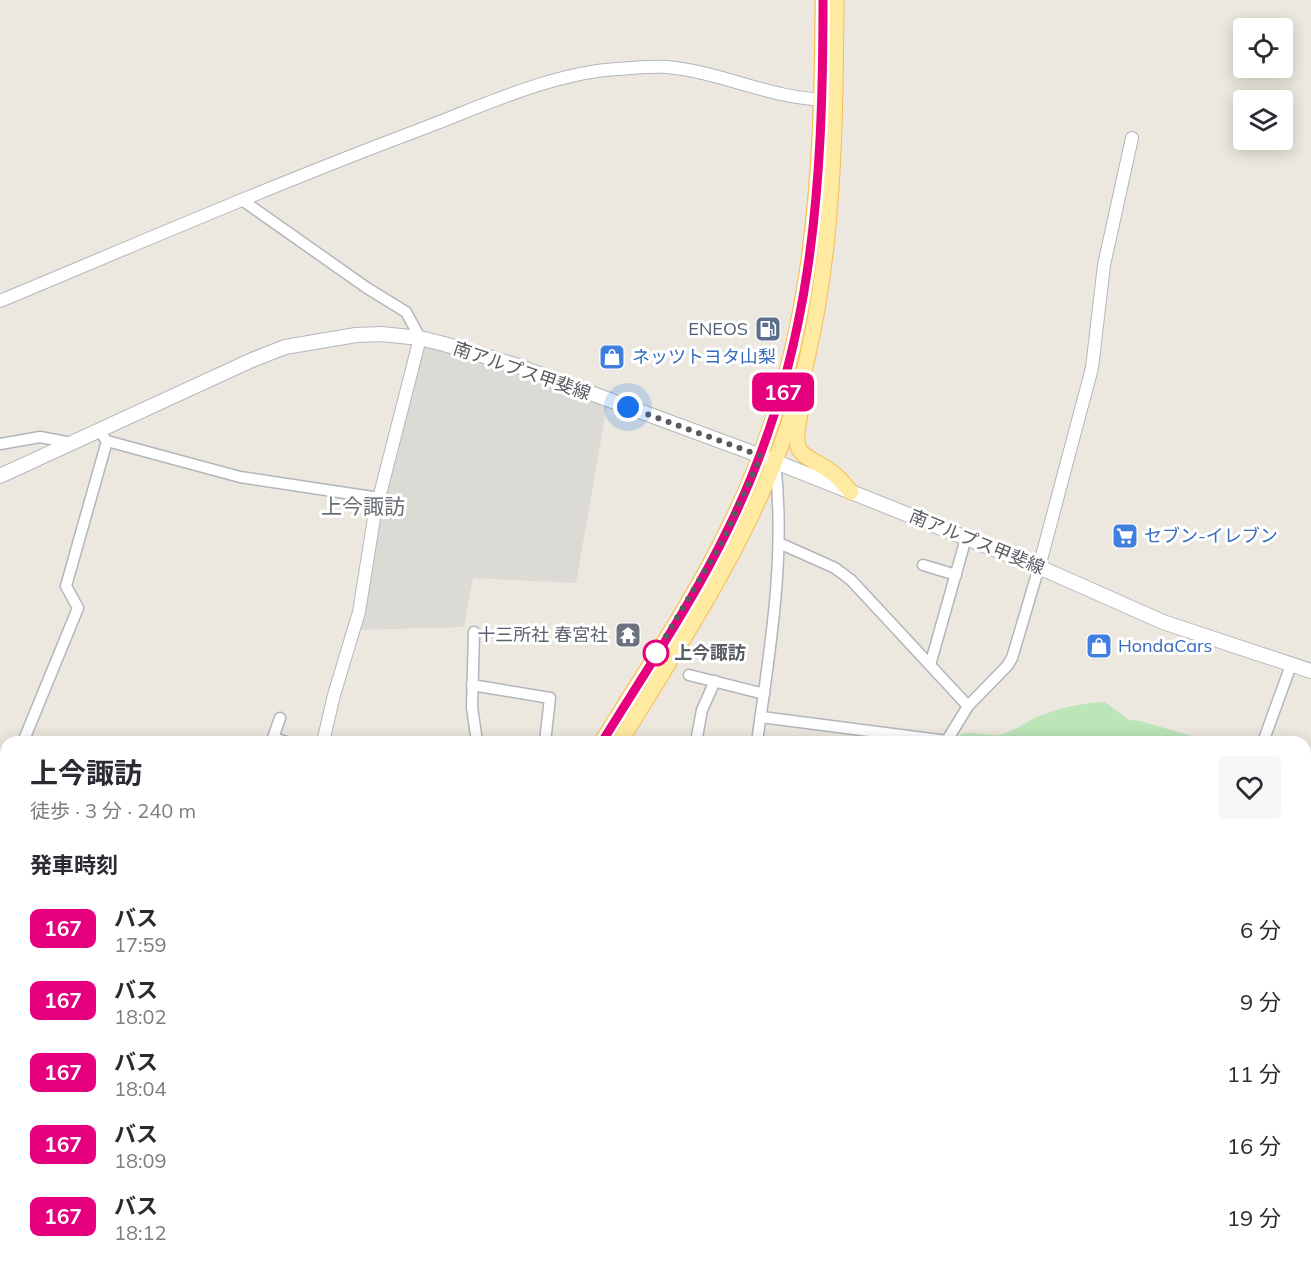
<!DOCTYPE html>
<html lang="ja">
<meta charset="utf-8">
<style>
:root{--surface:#fff;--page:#f7f7f7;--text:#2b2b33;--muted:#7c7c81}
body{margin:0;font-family:Mulish,"Noto Sans JP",sans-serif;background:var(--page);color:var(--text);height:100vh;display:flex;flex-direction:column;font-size:22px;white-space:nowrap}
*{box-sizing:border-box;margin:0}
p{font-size:20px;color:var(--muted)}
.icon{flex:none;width:33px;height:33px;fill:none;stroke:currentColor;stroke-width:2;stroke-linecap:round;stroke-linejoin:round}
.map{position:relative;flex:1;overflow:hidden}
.side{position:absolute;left:0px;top:736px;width:1311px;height:530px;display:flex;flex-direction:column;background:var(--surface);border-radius:18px 18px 0 0;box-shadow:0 3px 15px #0003}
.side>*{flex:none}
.badge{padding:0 12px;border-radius:9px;font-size:21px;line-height:39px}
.fabs{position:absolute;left:1233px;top:18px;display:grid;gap:12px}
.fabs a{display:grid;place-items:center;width:60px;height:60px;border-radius:6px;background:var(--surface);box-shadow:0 3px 15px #0003;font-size:30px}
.you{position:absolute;width:30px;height:30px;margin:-15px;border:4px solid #fff;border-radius:50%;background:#1a73e8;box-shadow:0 0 0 9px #1a73e833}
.map>.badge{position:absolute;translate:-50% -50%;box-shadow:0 0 0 3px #fff}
h2{padding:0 30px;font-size:22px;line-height:54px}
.round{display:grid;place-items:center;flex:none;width:63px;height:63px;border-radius:6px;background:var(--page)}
.head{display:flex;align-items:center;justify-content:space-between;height:102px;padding:0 30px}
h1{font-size:28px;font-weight:700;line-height:45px}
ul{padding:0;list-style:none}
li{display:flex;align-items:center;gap:18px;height:72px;padding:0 30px}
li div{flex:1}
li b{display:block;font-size:22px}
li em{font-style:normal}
li .badge{min-width:66px;font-weight:700;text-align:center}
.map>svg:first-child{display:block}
</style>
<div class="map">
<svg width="1311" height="1265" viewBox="0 0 1311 1265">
<rect width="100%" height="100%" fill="#ece8df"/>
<!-- industrial -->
<path fill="#dcdad4" d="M420,338L608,400L576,583L473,578L464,627L354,630Z"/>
<!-- green -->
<path fill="#bce5b9" d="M1105,702L1129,720L1140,721L1199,738L1200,742H1149L1146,740L1135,742H952C965,725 982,737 999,735C1014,732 1028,720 1042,715C1062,707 1083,703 1105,702Z"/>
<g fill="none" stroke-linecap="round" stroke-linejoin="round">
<!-- minor casing -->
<g stroke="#b2b6bb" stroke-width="13">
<g id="minor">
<path d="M242,200L367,288L406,312L420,338"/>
<path d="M103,436L107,441L240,477L379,498"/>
<path d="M0,444L40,437L71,443"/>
<path d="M779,543L835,568L851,580L968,706"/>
<path d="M923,565L956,575"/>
<path d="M474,632L472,707L477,742"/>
<path d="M930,665L966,538"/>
<path d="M689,675L764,694"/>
<path d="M472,685L550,698L545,742"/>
<path d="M761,717L947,741"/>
<path d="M280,718L273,738L287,742"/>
<path d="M23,742L78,608L66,586L107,441"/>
<path d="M696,742L702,710L715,681"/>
<path d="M757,742C770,649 786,557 775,462"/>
<path d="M946,742L968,706L1007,666L1012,658L1039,567"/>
<path d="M1263,742L1291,665"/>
<path d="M0,800L6,785"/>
<path d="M1305,866L1311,867"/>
<path d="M0,868L6,872"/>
<path d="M1305,1058L1311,1060"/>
<path d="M0,1099L6,1100"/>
<path d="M1305,1250L1311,1224"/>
<path d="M181,1260L231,1265"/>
<path d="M960,1260L966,1265"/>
<path d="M579,1265L581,1260"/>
<path d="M758,1265L760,1260"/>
<path d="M1302,1265L1303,1260"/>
</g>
</g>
<!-- tertiary casing -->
<g stroke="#b2b6bb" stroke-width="14">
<g id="tertiary">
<path d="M0,301C139,243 278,183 419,130C480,107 551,73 617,69C633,68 651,66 667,67C723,72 773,100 830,100"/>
<path d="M1039,567L1092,368L1104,265L1132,138"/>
<path d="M323,742L334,695L359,612L374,518L420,338"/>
<path d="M0,878L6,877"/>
<path d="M159,1265L160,1260"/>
<path d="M1137,1265L1138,1260"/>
</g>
</g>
<!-- secondary casing -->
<g stroke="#b3b7bd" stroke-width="16">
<path id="secondary" d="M0,476L252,360L285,347L356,335L381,334L420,338L444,344L515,365L761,456L1039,567L1163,622L1311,671"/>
</g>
<!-- primary casing -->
<g stroke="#f6bd4e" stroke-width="17">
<g id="primary">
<path d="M800,414C790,461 804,451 834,474C840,478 845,486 851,492"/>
<path d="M602,742C645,671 693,602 729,527C814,357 822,187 823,0"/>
<path d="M620,742C678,647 741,553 780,448C834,306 835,150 836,0"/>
<path d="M1305,1137L1311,1139"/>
<path d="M364,1265L365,1260"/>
<path d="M378,1265L379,1260"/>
</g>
</g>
<!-- minor -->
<use href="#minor" stroke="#fff" stroke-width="10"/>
<!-- tertiary -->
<use href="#tertiary" stroke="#fff" stroke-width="12"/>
<!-- secondary -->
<use href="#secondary" stroke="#fff" stroke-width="14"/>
<!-- primary -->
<use href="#primary" stroke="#ffeaa1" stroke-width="15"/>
</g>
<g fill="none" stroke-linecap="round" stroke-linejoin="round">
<!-- line casing -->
<g stroke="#fff" stroke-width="14">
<path id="line" d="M602,742C645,672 693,602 729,527C813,356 823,187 823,0"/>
</g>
<!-- line -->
<use href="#line" stroke="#e6007e" stroke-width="9"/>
<!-- walk -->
<path stroke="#585c61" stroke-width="6" stroke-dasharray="0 10.8" d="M628,407L761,456L722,542L656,653"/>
</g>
<!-- icons -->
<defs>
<g id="fuel-square" transform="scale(1.35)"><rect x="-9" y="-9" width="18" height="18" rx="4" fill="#5c6f8a" stroke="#fff"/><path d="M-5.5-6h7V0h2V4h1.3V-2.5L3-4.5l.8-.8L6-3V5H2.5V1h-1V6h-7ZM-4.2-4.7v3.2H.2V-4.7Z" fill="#fff"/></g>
<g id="shop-square" transform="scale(1.35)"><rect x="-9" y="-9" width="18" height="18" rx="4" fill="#3f7fe0" stroke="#fff"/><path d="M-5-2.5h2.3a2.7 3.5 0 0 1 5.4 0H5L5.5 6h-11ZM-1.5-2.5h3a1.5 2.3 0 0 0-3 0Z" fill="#fff"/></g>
<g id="supermarket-square" transform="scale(1.35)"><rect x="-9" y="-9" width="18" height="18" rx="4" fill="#3f7fe0" stroke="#fff"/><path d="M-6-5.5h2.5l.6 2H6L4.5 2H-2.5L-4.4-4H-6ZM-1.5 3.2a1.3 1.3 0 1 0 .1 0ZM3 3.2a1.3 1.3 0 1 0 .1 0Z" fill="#fff"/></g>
<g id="temple-square" transform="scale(1.35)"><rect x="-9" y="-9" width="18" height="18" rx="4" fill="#6b7280" stroke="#fff"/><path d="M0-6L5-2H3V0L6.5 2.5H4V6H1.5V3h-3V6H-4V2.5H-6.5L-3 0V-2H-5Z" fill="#fff"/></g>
</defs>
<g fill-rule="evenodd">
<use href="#fuel-square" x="768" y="329"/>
<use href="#shop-square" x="612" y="357"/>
<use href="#supermarket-square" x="1125" y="536"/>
<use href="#temple-square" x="628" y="635"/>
<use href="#shop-square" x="1099" y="646"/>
</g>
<!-- markers -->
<circle fill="#fff" stroke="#e6007e" stroke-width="3" cx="656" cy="653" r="12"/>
<g text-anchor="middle" stroke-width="6" stroke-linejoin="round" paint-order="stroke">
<!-- service labels -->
<g font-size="18" fill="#4e5e75" stroke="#fff" text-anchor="end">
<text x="748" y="335">ENEOS</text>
</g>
<!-- shop labels -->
<g font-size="18" fill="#366cbe" stroke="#fff" text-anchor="start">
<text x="632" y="363">ネッツトヨタ山梨</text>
<text x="1144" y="542">セブン-イレブン</text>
<text x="1118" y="652">HondaCars</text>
</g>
<!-- street labels -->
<g font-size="18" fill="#585c61" stroke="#fff">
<text transform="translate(522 371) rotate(19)" y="6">南アルプス甲斐線</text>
<text transform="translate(977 542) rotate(22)" y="6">南アルプス甲斐線</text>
</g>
<!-- worship labels -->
<g font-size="18" fill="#5b616d" stroke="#fff" text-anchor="end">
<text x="608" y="641">十三所社 春宮社</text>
</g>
<!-- stop labels -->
<g font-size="18" font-weight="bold" fill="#585c61" stroke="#fff" text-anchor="start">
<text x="674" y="659">上今諏訪</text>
</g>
<!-- quarter labels -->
<g font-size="21" fill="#696e73" stroke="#fff">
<text x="363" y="514">上今諏訪</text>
</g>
</g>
</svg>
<div class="fabs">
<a><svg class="icon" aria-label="locate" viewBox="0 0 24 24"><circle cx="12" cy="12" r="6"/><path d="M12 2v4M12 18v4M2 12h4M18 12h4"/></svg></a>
<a><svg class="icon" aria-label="layers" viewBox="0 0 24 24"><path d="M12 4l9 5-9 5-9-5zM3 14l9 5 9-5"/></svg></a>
</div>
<div class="you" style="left:628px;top:407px"></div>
<b class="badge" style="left:783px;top:392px;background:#e6007e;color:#fff">167</b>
<section class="side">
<div class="head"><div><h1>上今諏訪</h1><p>徒歩 · 3 分 · 240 m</p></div><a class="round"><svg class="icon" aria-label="heart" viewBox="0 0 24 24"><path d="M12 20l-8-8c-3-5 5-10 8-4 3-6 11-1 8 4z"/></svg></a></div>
<h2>発車時刻</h2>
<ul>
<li><span class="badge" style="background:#e6007e;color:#fff">167</span><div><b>バス</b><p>17:59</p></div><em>6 分</em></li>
<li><span class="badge" style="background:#e6007e;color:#fff">167</span><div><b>バス</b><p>18:02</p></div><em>9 分</em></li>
<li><span class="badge" style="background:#e6007e;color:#fff">167</span><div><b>バス</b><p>18:04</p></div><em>11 分</em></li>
<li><span class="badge" style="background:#e6007e;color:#fff">167</span><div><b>バス</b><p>18:09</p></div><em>16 分</em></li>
<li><span class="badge" style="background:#e6007e;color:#fff">167</span><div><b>バス</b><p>18:12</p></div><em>19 分</em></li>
</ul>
</section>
</div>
